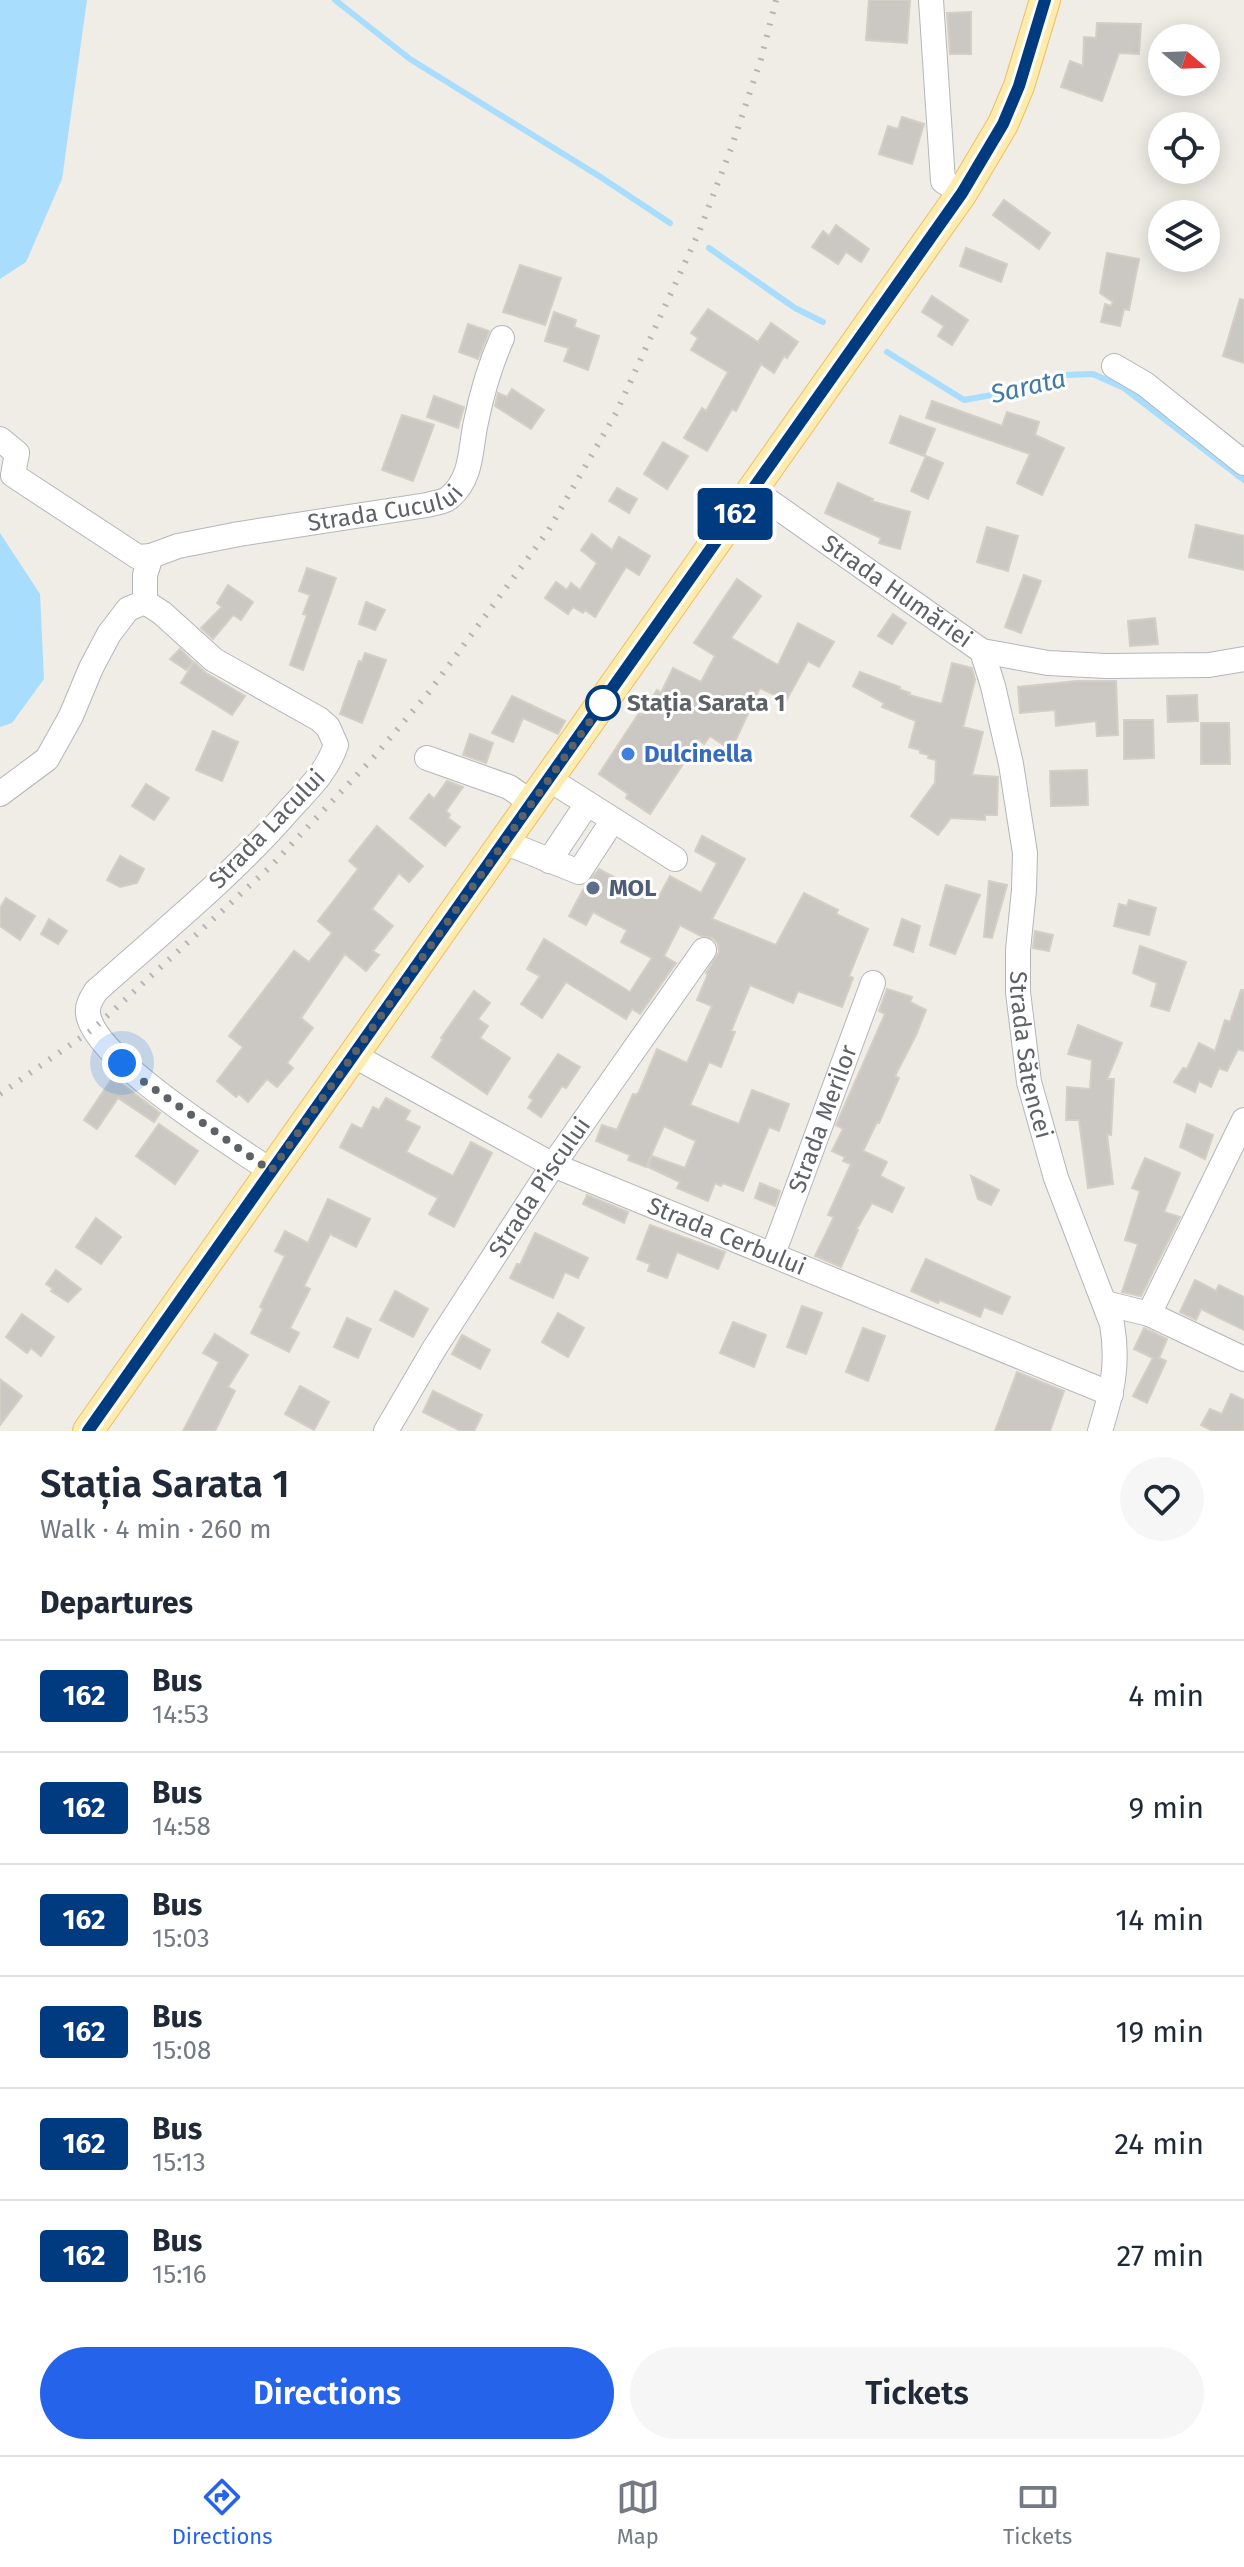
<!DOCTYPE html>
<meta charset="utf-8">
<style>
:root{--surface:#fff;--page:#f6f6f7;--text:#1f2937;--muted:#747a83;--line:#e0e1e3;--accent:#2563eb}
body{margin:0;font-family:"Fira Sans",sans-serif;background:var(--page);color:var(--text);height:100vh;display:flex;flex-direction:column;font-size:30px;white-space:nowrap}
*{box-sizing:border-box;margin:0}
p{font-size:26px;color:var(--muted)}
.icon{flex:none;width:44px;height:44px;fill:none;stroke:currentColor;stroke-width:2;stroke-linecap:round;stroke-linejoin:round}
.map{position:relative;height:1431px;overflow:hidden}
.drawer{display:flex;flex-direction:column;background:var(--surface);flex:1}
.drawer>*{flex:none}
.badge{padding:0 16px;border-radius:6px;font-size:28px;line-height:52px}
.needle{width:52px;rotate:109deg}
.tools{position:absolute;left:1148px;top:24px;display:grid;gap:16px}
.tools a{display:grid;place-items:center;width:72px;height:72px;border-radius:50%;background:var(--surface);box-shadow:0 4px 20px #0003;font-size:40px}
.you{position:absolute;width:40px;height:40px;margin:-20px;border:6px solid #fff;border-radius:50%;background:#1a73e8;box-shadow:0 0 0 12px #1a73e833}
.map>.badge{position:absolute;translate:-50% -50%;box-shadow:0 0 0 4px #fff}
h2{padding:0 40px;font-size:30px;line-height:72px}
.round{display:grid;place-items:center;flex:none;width:84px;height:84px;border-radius:42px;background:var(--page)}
.headline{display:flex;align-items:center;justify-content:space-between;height:136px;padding:0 40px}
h1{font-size:38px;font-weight:600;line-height:60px}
.cta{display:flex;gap:16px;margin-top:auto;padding:16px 40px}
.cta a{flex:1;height:92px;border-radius:48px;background:var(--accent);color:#fff;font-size:32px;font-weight:600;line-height:92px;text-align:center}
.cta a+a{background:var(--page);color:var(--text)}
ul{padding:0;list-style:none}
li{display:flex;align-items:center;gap:24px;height:112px;padding:0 40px;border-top:2px solid var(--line)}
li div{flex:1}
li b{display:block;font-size:30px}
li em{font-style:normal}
li .badge{min-width:88px;font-weight:700;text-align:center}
.menu{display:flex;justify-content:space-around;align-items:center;height:112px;border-top:2px solid var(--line);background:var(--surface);font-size:22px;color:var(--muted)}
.menu a{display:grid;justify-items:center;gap:4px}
.menu .current{color:var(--accent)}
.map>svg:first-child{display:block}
</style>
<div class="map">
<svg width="1244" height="1431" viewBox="0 0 1244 1431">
<rect width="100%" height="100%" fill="#efede6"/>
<!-- water -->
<g fill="#a9ddfd">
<path d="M0,0H87L62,179L26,262L0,279Z"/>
<path d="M0,533L40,594L44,679L12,723L0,727Z"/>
</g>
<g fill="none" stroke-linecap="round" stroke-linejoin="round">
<!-- stream -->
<g stroke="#a9ddfd" stroke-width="6">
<path d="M335,0L410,59L599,176L670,223"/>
<path d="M709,248L795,308L823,322"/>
<path d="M887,352L964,400L1019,390L1066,375L1093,374L1124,388L1244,480"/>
</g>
</g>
<!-- building -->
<g fill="#cbc8c3" stroke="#d4cec4" stroke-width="2">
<path d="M869,0H910L907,43L866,40Z"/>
<path d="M971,12V54H950L947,13Z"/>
<path d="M1097,23L1141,24L1139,54L1119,53L1102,101L1061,87L1070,61L1083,66L1084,37L1096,38Z"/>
<path d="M902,117L924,124L912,164L879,154L888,126L898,129Z"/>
<path d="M1004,200L1050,233L1039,249L993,215Z"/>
<path d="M836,225L869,249L861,262L846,252L838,264L812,247L823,231L829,236Z"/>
<path d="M966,248L1007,264L1001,282L960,266Z"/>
<path d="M1107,253L1139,259L1129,310L1124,309L1120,326L1101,322L1105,304L1111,306L1113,302L1100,293Z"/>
<path d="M520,265L561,278L545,325L503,312Z"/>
<path d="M932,296L968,320L952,345L938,336L944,326L922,312Z"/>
<path d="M1240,299L1244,300V363L1223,356Z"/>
<path d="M708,309L758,342L771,323L798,342L787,358L784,356L774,373L761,364L736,411L732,409L707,451L684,438L702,408L706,411L728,372L691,350L698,338L691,333Z"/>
<path d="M554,312L576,320L574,327L599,336L588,370L564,361L569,348L545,341Z"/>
<path d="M468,324L489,331L478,359L459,352Z"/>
<path d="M512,389L544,410L531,429L495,406L498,393L507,397Z"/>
<path d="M434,396L464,407L458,428L427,417Z"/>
<path d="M932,401L1002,426L1007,412L1039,422L1035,435L1064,448L1042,495L1017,483L1030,454L926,418Z"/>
<path d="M402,415L434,425L413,481L382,470Z"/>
<path d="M900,416L935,429L924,456L890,443Z"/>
<path d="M663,442L688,456L667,489L644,474Z"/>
<path d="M926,456L943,463L928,499L911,491Z"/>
<path d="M838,483L873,499L871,501L910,512L900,549L879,543L881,538L825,513Z"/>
<path d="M617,488L637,499L629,513L609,501Z"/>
<path d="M1196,525L1244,536V570L1189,557Z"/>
<path d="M987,527L1018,536L1008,571L977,562Z"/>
<path d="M592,534L612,550L619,537L650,556L639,575L626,567L595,617L585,610L583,613L573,607L568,614L545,598L556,582L567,590L571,583L580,590L597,563L581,550Z"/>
<path d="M307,568L336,578L303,670L290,665L307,615L303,614L310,595L299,591Z"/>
<path d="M1024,575L1041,581L1021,633L1005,627Z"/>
<path d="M737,579L761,596L731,638L778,665L798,623L834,642L819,667L808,661L786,701L760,688L731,750L710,736L704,744L699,740L650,814L626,798L628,794L599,774L639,713L641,715L657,690L661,693L673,668L701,682L715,656L694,643Z"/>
<path d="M228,585L253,602L241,620L233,615L213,639L201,628L222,607L217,603Z"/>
<path d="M366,602L385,610L375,630L359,624Z"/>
<path d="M893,614L906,623L892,644L878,636Z"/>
<path d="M1155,618L1158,644L1130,646L1128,621Z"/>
<path d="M180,649L193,662L186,670L170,659Z"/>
<path d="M365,653L386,660L362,723L340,714L359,661L362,662Z"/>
<path d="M194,662L206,673L245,696L232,715L181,683Z"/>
<path d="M952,663L972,668L975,680L963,727L983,732L972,775L998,777L997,815H985V820L951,818L938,835L911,816L935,783L936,760L928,758L929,755L920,753V750L909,747L916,721L882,707L884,703L853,686L860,672L900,687L899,689L910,693L909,695L942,704Z"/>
<path d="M1077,681H1116L1118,735L1097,736L1096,721L1056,726L1055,710L1020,713L1018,687Z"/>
<path d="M1197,695L1198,721L1168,722L1167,696Z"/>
<path d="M512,696L565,721L558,734L523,718L513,742L492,733Z"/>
<path d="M1124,720H1153L1154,758L1124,759Z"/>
<path d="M1201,723H1229L1230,764H1201Z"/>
<path d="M213,731L238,742L222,781L196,770Z"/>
<path d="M470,734L493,743L486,763L463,755Z"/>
<path d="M1087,770L1088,805L1051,806L1050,771Z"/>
<path d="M447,781L463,787L446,811L450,815L448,818L460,827L445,846L410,818L429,794L434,799Z"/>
<path d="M146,784L169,798L154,820L132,806Z"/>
<path d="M377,826L423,866L409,882L399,873L372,909L393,926L373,951L379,955L366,971L345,954L301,1018L313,1028L287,1063L293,1068L277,1087L267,1079L248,1102L239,1094L236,1097L217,1081L243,1047L229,1036L294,951L309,962L332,933L318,921L358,869L349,861Z"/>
<path d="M702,836L745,859L712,919L776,945L804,893L838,910L836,914L868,929L849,976L853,978L842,1007L798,991L793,1003L750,985L731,1031L735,1032L721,1067L709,1062L690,1105L739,1124L752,1090L789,1104L779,1131L769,1127L743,1191L723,1183L721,1186L715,1183L708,1201L677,1188L680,1182L648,1167L652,1156L685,1168L696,1141L664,1126L646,1167L628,1160L630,1155L596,1141L602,1125L617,1130L633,1094L636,1095L639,1092L657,1049L687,1063L712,1006L697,1000L708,974L706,973L719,952L718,944L713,938L701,936L680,925L664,956L676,963L640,1014L632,1009L626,1019L566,982L542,1018L521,1004L540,976L527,969L544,939L630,992L652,958L621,942L627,930L593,912L586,925L569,916L585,886L599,869L657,900L670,876L701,893L717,863L695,851Z"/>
<path d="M120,856L144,869L137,883L120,887L107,880Z"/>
<path d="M989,881L1007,885L992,938L984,937Z"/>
<path d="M946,885L980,895L955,954L930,945Z"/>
<path d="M6,898L35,916L20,940L0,926V908Z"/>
<path d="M1129,900L1156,908L1149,935L1114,926L1119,904L1127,906Z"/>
<path d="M49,919L67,931L58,944L41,934Z"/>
<path d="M902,919L920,926L913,952L894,945Z"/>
<path d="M1035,931L1053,935L1049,951L1033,948Z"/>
<path d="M1140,946L1186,962L1169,1011L1151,1006L1157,983L1133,973Z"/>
<path d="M887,989L912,997L910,1002L926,1010L916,1035L895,1076L899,1078L879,1123L877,1122L863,1151L887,1162L880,1176L904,1188L892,1212L872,1203L856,1230H858L841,1267L815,1256L834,1217L828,1215L851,1164L843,1161L845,1157L832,1151L843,1129L836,1125L885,1014L879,1011Z"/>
<path d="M1241,990H1244V1051L1238,1049L1227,1071L1219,1068L1211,1087L1199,1081L1195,1092L1174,1082L1183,1068L1187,1069L1199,1043L1215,1051L1225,1020L1230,1022Z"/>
<path d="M474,991L490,1003L478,1019L488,1026L480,1038L510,1058L487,1094L432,1057L443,1039L441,1038Z"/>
<path d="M1078,1025L1122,1043L1107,1079H1114L1111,1135L1107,1134L1113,1184L1088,1188L1079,1120H1066L1067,1087L1090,1089L1092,1060L1068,1054Z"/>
<path d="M558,1054L580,1067L566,1088L562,1086L541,1117L528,1108L533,1100L529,1097Z"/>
<path d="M113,1077L160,1113L154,1122L118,1098L97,1129L84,1120Z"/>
<path d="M386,1098L410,1111L405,1120L420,1127L406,1152L453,1176L471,1142L492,1153L454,1227L429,1214L438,1198L340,1147L352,1124L362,1129L373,1107L379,1110Z"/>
<path d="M159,1124L198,1151L175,1184L136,1156Z"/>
<path d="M1187,1124L1213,1135L1205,1159L1180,1147Z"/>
<path d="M1145,1158L1180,1173L1164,1212L1180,1217L1141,1296L1122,1292L1138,1244L1125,1240L1140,1191L1132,1188Z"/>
<path d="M971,1176L999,1190L991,1205L978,1199Z"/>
<path d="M760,1183L780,1191L775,1206L755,1198Z"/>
<path d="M587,1195L628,1212L624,1223L583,1204Z"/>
<path d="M328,1199L370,1219L356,1247L330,1234L304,1286L310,1289L290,1328L299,1333L289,1352L251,1333L263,1309L260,1307L285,1256L275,1251L285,1231L308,1243Z"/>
<path d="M96,1218L121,1237L101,1264L76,1247Z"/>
<path d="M650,1225L725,1252L718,1269L677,1252L667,1278L648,1271L650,1264L637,1259Z"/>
<path d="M535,1233L588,1258L578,1278L565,1272L553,1298L510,1278L517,1264L520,1265Z"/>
<path d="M926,1259L1010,1297L1002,1314L984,1307L980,1317L940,1300L938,1303L911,1291Z"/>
<path d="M56,1270L81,1289L68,1302L51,1291L53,1289L46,1284Z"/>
<path d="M1195,1280L1216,1291L1219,1285L1244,1297V1330L1201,1309L1196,1320L1180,1312Z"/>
<path d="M395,1291L428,1309L413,1337L380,1320Z"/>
<path d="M802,1306L822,1313L806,1354L787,1347Z"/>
<path d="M558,1313L584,1328L568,1357L542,1342Z"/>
<path d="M22,1314L54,1337L41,1356L31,1348L27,1353L6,1337Z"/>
<path d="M347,1318L371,1329L358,1358L334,1347Z"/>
<path d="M733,1322L766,1335L754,1367L720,1353Z"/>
<path d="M863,1328L885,1336L868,1381L846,1372Z"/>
<path d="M1144,1328L1167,1339L1159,1358L1166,1361L1147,1403L1133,1396L1153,1358L1134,1349Z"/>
<path d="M215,1334L248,1355L228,1387L235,1391L215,1431H183L219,1362L203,1353Z"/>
<path d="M462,1335L490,1350L480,1369L452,1354Z"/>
<path d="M1017,1372L1064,1391L1050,1431H995Z"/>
<path d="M0,1379L22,1396L0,1425Z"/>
<path d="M300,1386L329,1402L314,1430L285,1414Z"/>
<path d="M433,1391L482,1415L474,1431H461L423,1412Z"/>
<path d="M1231,1394L1244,1400V1431H1213L1201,1425L1210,1409L1222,1414Z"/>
</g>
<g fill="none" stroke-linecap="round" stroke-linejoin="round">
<!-- minor casing -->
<g stroke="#b3b7ba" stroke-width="26">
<g id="minor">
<path d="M931,0L943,181L962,193"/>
<path d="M1114,366L1145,384L1244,463"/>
<path id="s1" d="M0,439L17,453L13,475L138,557L151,556L178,546L239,534L427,505C434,503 445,502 450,497C473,477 470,448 476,422C482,392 490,365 502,338"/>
<path id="s2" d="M753,490L982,651L1048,663L1106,666L1209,665L1244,659"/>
<path d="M145,602V575L151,556"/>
<path id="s3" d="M982,651L993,686L1011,764L1025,853L1024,890L1018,950V992L1029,1082L1056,1178L1112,1324C1119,1365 1112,1392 1100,1431"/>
<path d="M427,758L509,787L532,803"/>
<path d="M549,779L675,859"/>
<path d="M0,794L47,759L71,716L91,668L109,634L128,609L145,602L162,613L214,660L319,719L328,727L336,745C326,773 310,787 290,809C232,876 162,932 96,991C92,998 87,1004 88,1013C92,1058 232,1144 271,1171"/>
<path d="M504,842L579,872L613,820"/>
<path d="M549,861L587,804"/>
<path id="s4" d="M353,1055L553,1165L1111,1394"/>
<path id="s5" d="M773,1254L873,983"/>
<path d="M1105,1303L1149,1314L1244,1359"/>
<path d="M1149,1314L1244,1120"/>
<path id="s6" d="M386,1431L434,1349L553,1165L704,950"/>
</g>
</g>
<!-- major casing -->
<g stroke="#eebf60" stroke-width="32">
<path id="major" d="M88,1431L962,193L1003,124L1019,86L1045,0"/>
</g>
<!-- minor -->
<use href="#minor" stroke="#fff" stroke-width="24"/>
<!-- major -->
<use href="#major" stroke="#fdecae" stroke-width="30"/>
<!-- rail -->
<path stroke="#b4b5b6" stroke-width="6" stroke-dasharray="2 10" stroke-linecap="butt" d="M0,1094L93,1029L269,868L373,758L429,692L548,531L616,413L699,232L732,146L761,59L776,0"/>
</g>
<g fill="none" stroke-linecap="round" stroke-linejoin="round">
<!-- line casing -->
<g stroke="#fff" stroke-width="18">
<path id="line" d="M88,1431L962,193L1003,124L1019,86L1045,0"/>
</g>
<!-- line -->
<use href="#line" stroke="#003b80" stroke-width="12"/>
<!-- walk -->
<path stroke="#5e6266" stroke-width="8" stroke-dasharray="0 14.4" d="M122,1063L143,1081L271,1171L610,693L603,703"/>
</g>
<!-- markers -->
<circle fill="#fff" stroke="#003b80" stroke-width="4" cx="603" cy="703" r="16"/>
<circle fill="#3f7fe0" stroke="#fff" stroke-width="3" cx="628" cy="754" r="8"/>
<circle fill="#5c6f8a" stroke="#fff" stroke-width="3" cx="593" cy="888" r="8"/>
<g text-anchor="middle" stroke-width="6" stroke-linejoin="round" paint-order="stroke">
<!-- street labels -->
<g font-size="24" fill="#5e6266" stroke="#fff">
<text dy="8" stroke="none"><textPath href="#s1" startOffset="446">Strada Cucului</textPath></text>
<text dy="8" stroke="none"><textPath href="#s2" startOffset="176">Strada Humăriei</textPath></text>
<text transform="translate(267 829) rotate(-46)" y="8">Strada Lacului</text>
<text dy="8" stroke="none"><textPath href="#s3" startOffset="410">Strada Sătencei</textPath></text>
<text dy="8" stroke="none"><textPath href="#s5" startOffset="144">Strada Merilor</textPath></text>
<text dy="8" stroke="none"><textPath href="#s6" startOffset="288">Strada Piscului</textPath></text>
<text dy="8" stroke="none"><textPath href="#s4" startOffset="416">Strada Cerbului</textPath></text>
</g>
<!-- stop labels -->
<g font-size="24" font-weight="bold" fill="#5e6266" stroke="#fff" text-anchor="start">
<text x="627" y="711">Stația Sarata 1</text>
</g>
<!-- shop labels -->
<g font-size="24" font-weight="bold" fill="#366cbe" stroke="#fff" text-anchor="start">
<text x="644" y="762">Dulcinella</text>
</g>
<!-- service labels -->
<g font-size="24" font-weight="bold" fill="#4e5e75" stroke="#fff" text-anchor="start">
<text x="609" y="896">MOL</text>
</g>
<!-- water labels -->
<g font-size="26" font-style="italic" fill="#4179a7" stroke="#fff">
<text transform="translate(1028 386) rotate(-13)" y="9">Sarata</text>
</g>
</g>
</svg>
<div class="tools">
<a><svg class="needle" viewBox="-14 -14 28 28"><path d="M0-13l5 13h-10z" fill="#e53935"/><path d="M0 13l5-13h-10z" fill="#747a83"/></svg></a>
<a><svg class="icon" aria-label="locate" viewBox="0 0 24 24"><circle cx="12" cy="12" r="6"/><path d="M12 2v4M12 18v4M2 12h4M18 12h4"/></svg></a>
<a><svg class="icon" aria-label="layers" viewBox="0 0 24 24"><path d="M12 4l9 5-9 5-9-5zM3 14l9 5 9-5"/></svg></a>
</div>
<div class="you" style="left:122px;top:1063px"></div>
<b class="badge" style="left:735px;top:514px;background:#003b80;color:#fff">162</b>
</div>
<section class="drawer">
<div class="headline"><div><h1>Stația Sarata 1</h1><p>Walk · 4 min · 260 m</p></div><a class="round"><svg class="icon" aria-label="heart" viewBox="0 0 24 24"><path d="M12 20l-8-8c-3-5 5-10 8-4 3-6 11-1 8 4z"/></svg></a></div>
<h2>Departures</h2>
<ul>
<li><span class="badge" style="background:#003b80;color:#fff">162</span><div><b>Bus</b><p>14:53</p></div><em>4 min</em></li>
<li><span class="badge" style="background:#003b80;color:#fff">162</span><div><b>Bus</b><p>14:58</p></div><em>9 min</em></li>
<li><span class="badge" style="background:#003b80;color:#fff">162</span><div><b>Bus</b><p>15:03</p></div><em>14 min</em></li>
<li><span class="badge" style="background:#003b80;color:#fff">162</span><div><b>Bus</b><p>15:08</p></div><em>19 min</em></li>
<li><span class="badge" style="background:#003b80;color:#fff">162</span><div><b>Bus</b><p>15:13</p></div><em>24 min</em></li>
<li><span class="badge" style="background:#003b80;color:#fff">162</span><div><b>Bus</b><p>15:16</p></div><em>27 min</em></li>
</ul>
<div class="cta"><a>Directions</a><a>Tickets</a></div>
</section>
<nav class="menu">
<a class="current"><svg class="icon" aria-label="directions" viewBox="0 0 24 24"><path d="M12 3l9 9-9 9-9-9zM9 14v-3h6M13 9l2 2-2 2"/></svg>Directions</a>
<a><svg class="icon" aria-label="map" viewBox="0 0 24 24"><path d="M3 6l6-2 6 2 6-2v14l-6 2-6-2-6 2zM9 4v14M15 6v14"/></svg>Map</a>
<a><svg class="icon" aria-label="tickets" viewBox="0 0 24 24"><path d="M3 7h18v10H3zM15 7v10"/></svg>Tickets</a>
</nav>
